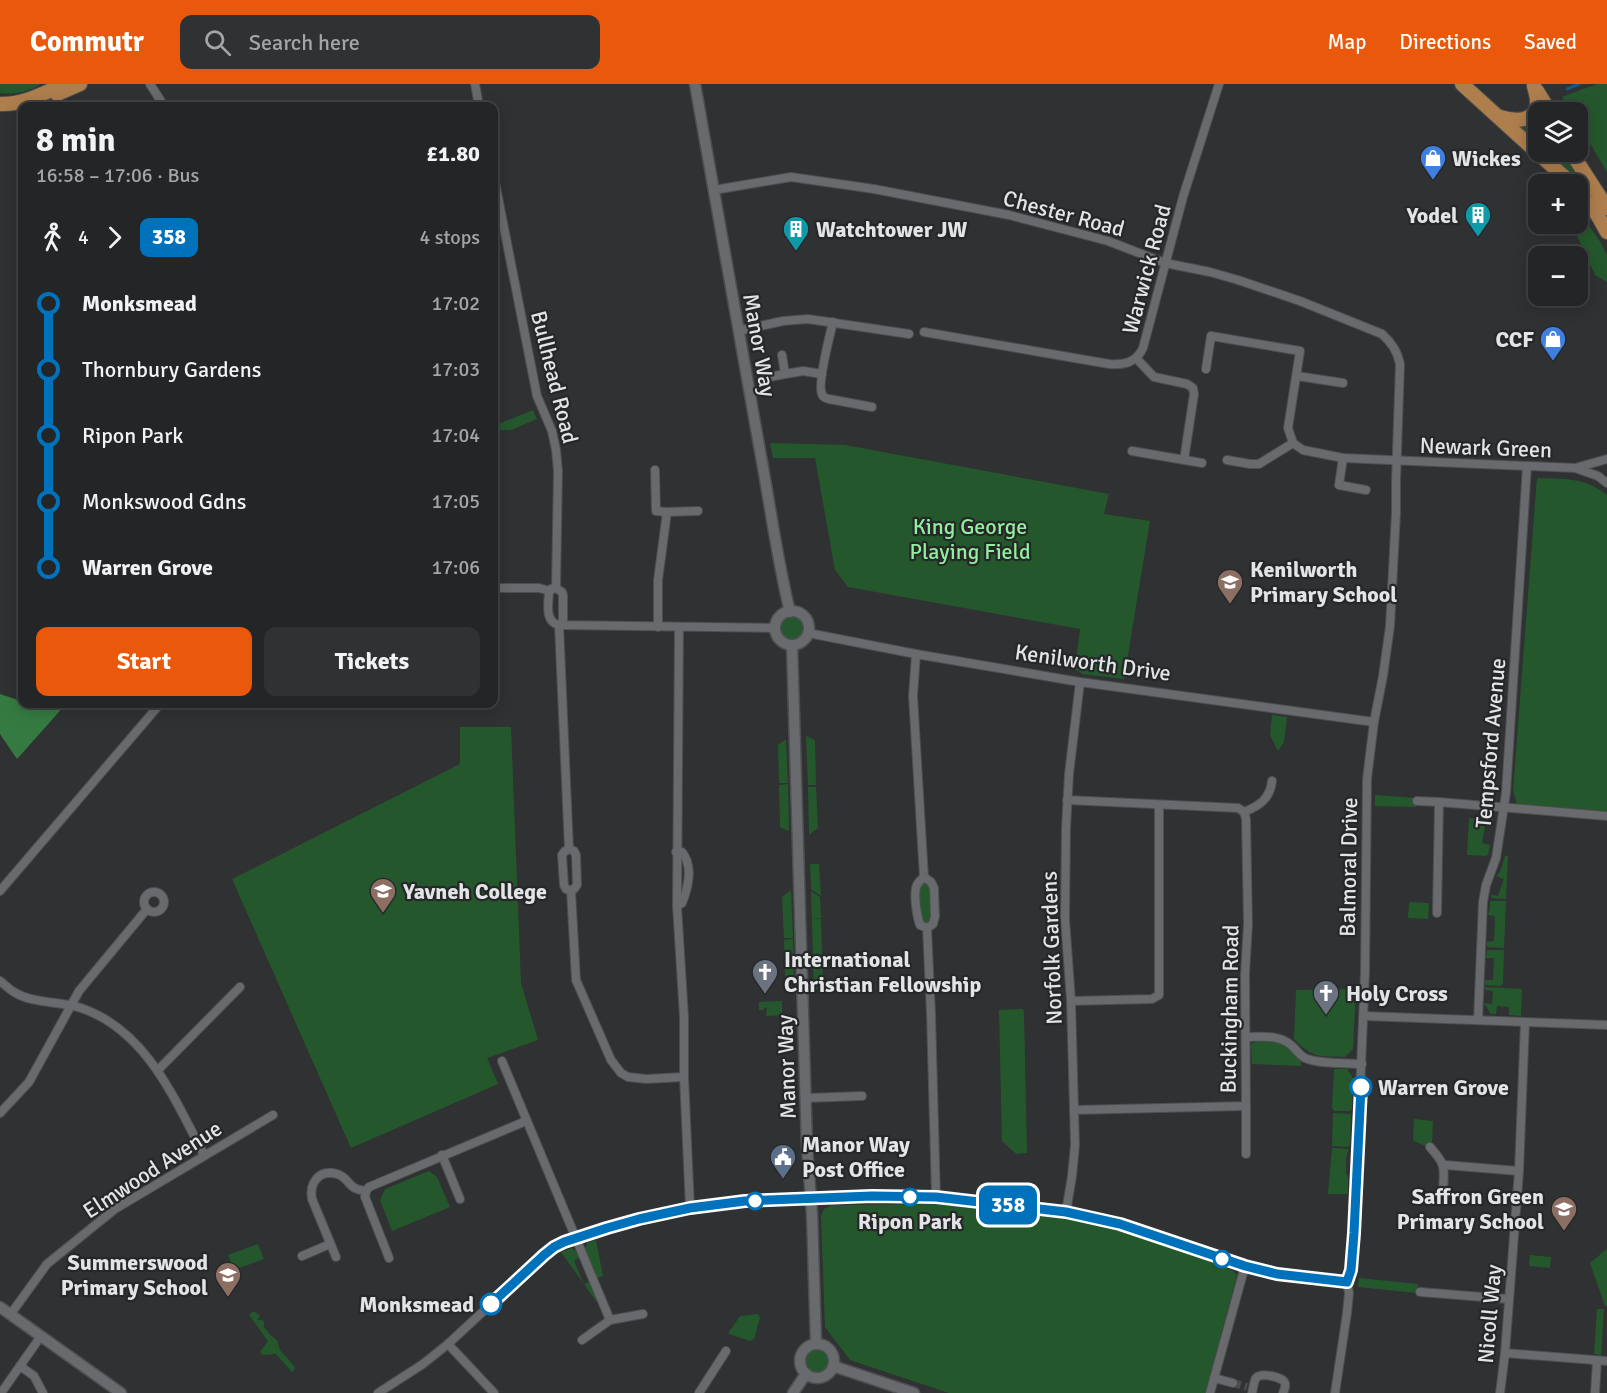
<!DOCTYPE html>
<meta charset="utf-8">
<style>
:root{--surface:#232526;--page:#2f3132;--text:#f1f3f6;--muted:#a3a5a7;--line:#404243;--accent:#ea580c}
body{margin:0;font-family:Signika,sans-serif;background:var(--page);color:var(--text);height:100vh;display:flex;flex-direction:column;font-size:22px;white-space:nowrap}
*{box-sizing:border-box;margin:0}
p{font-size:20px;color:var(--muted)}
.icon{flex:none;width:33px;height:33px;fill:none;stroke:currentColor;stroke-width:2;stroke-linecap:round;stroke-linejoin:round}
.map{position:relative;flex:1;overflow:hidden}
.drawer{position:absolute;left:18px;top:18px;width:480px;height:606px;display:flex;flex-direction:column;background:var(--surface);border-radius:12px;box-shadow:0 3px 15px #0003,0 0 0 2px var(--line)}
.drawer>*{flex:none}
.badge{padding:0 12px;border-radius:9px;font-size:21px;line-height:39px}
.fabs{position:absolute;left:1528px;top:18px;display:grid;gap:12px}
.fabs a{display:grid;place-items:center;width:60px;height:60px;border-radius:12px;background:var(--surface);box-shadow:0 3px 15px #0003,0 0 0 2px var(--line);font-size:30px}
.map>.badge{position:absolute;translate:-50% -50%;box-shadow:0 0 0 3px #fff}
.legs{display:flex;align-items:center;gap:9px;height:66px;padding:0 18px;font-size:20px}
.legs p{margin-inline-start:auto}
.overview{display:flex;align-items:center;justify-content:space-between;height:102px;padding:0 18px}
h1{font-size:33px;font-weight:800;line-height:45px}
.cta{display:flex;gap:12px;margin-top:auto;padding:12px 18px}
.cta a{flex:1;height:69px;border-radius:12px;background:var(--accent);color:#fff;font-size:24px;font-weight:800;line-height:69px;text-align:center}
.cta a+a{background:var(--page);color:var(--text)}
ul{padding:0 18px;list-style:none}
li{display:flex;align-items:center;gap:21px;height:66px;font-size:22px}
li i{display:grid;place-items:center;width:9px;height:100%;margin:0 8px;background:currentColor}
li i::after{content:'';width:15px;height:15px;margin:-8px;border:4px solid;border-radius:50%;background:var(--surface)}
li p{margin-inline-start:auto}
li:first-child i{background:linear-gradient(#0000 50%,currentColor 0)}
li:last-child i{background:linear-gradient(currentColor 50%,#0000 0)}
header{display:flex;align-items:center;gap:36px;box-sizing:border-box;height:84px;padding:0 30px;background:var(--accent);color:#fff}
header strong{font-size:28px}
nav{display:flex;gap:33px;margin-inline-start:auto;font-size:21px}
.search{width:420px;height:54px;background:var(--page);display:flex;align-items:center;gap:15px;box-sizing:border-box;padding:0 21px;border-radius:12px;color:var(--muted);font-size:22px}
.map>svg:first-child{display:block}
</style>
<header>
<strong>Commutr</strong>
<div class="search"><svg class="icon" aria-label="search" viewBox="0 0 24 24"><circle cx="10" cy="10" r="6"/><path d="M15 15l6 6"/></svg>Search here</div>
<nav><a>Map</a><a>Directions</a><a>Saved</a></nav>
</header>
<div class="map">
<svg width="1607" height="1309" viewBox="0 0 1607 1309">
<rect width="100%" height="100%" fill="#2f3133"/>
<!-- green -->
<g fill="#24582c">
<path d="M0,0H41C28,8 14,11 0,9Z"/>
<path d="M1597,0H1607V88L1578,39V28H1571L1562,13Z"/>
<path d="M1539,30V56L1535,61L1517,41Z"/>
<path d="M1542,68H1565L1607,132V142Z"/>
<path d="M1578,126L1601,159L1607,171V198L1595,191L1575,147L1579,137Z"/>
<path d="M533,326L537,335L511,346H500L499,454H494V335L501,339Z"/>
<path d="M770,359L845,361L1109,410L1104,430L1150,437L1124,595L1082,590L1079,587L1075,586L1080,545L848,503L835,486L815,374H773Z"/>
<path d="M1537,394C1565,395 1584,393 1607,411V727L1517,720L1513,707Z"/>
<circle cx="792" cy="544" r="12"/>
<path d="M1272,631L1287,633L1284,658L1278,667L1270,651Z"/>
<path d="M460,643H511L521,899L538,956L487,974L498,1000L351,1064L232,795L460,680Z"/>
<path d="M806,652L815,656L816,701H808Z"/>
<path d="M785,656H786L788,699H779L778,661Z"/>
<path d="M788,700L789,747L780,743L779,701Z"/>
<path d="M808,703H816L818,744L809,751Z"/>
<path d="M1375,711L1416,714V723L1375,722Z"/>
<path d="M1490,729L1493,732L1492,743L1485,742L1482,759L1490,761L1488,771L1485,772L1467,771L1469,734L1489,736Z"/>
<path d="M1505,772H1508L1506,815L1491,814V811L1498,812L1504,795L1496,792L1500,788Z"/>
<path d="M810,780H819L821,812L811,805Z"/>
<path d="M925,799L928,800L931,804V836L929,838H923L920,833L919,804L921,801Z"/>
<path d="M791,806L793,854H784L782,813Z"/>
<path d="M811,807L820,813L821,834L812,835H821L823,900L814,908Z"/>
<path d="M1490,817H1506L1504,864L1487,863L1486,858L1494,857L1495,832L1488,831L1490,824Z"/>
<path d="M1409,818L1429,819L1428,835L1408,834Z"/>
<path d="M793,855L794,897L785,894L784,856Z"/>
<path d="M1487,866H1504L1503,899L1501,902L1485,901V896H1493L1494,874H1486Z"/>
<path d="M1485,903L1522,905L1521,932L1509,931V923L1497,922L1496,930H1491L1484,919L1492,920L1493,907L1485,906Z"/>
<path d="M1356,905L1353,965L1345,973C1318,972 1314,975 1294,955L1296,906Z"/>
<path d="M782,917V931L766,932L767,923L764,924V926H759V918Z"/>
<path d="M1023,925L1024,929L1027,1069L1016,1070L1002,1057L999,926Z"/>
<path d="M1257,957L1280,959L1290,966L1301,977V982L1252,980L1251,960Z"/>
<path d="M1334,985H1347L1353,994L1352,1025L1350,1027H1334L1332,1024Z"/>
<path d="M1333,1029L1351,1030L1350,1061L1348,1063L1332,1062Z"/>
<path d="M1414,1035L1433,1037L1432,1059L1428,1063L1414,1057L1413,1055Z"/>
<path d="M1332,1064L1349,1065L1346,1073V1089L1348,1093V1110H1328Z"/>
<path d="M429,1087L437,1093L450,1123L392,1147L380,1116L385,1105Z"/>
<path d="M935,1120L1066,1134L1126,1146L1214,1177L1233,1187L1237,1191L1205,1309H949L850,1276L825,1243L821,1132L824,1125L832,1121Z"/>
<path d="M596,1156L603,1192L595,1195L583,1164L586,1163L587,1159Z"/>
<path d="M258,1160L264,1175L234,1186L228,1171Z"/>
<path d="M572,1164L577,1168L579,1174L574,1177L584,1200L589,1198L597,1216L596,1217L561,1168Z"/>
<path d="M1607,1165V1222H1605L1590,1179Z"/>
<path d="M1530,1171L1551,1173L1550,1184L1529,1182Z"/>
<path d="M1359,1194L1418,1200L1417,1209L1358,1203Z"/>
<path d="M1597,1225H1604L1601,1271L1594,1270Z"/>
<path d="M254,1227L260,1232L257,1236H262L264,1238V1243L270,1251L277,1256L280,1266L294,1282L295,1285L292,1288L276,1270L263,1271L260,1268L268,1257L249,1231Z"/>
<path d="M758,1230L760,1234L754,1255L750,1257L729,1250V1248L740,1232Z"/>
<circle cx="816" cy="1276" r="12"/>
</g>
<!-- forest -->
<path fill="#357b41" d="M0,610L21,617L22,616V620H66L17,675L0,650Z"/>
<g fill="none" stroke-linecap="round" stroke-linejoin="round">
<!-- stream -->
<path stroke="#135980" stroke-width="3" d="M1567,5L1579,0"/>
<!-- minor-tunnel -->
<path stroke="#4a4c4e" stroke-width="8" stroke-dasharray="8 4" stroke-linecap="butt" d="M1233,1299L1247,1303"/>
<!-- minor casing -->
<g stroke="#4c4e50" stroke-width="10">
<g id="minor">
<path d="M150,0L164,22"/>
<path d="M475,0L479,22"/>
<path d="M494,93L537,312L552,347L556,366L558,387L556,504"/>
<path d="M714,106L791,93L874,105L1009,131L1108,157L1165,179L1210,188L1238,196L1300,217L1382,250C1392,259 1397,267 1400,280L1396,396V429L1390,542L1383,592L1374,638L1367,695L1365,888L1354,1149L1351,1186L1347,1198L1349,1209L1347,1229L1335,1309"/>
<path d="M833,238C830,250 817,301 822,310C823,314 826,314 829,315L872,323"/>
<path d="M738,247L783,237L808,235L909,250"/>
<path d="M924,248L1109,280C1124,281 1136,279 1143,264L1183,113L1219,0"/>
<path d="M782,271L785,290L803,287L822,290"/>
<path d="M1136,274L1154,293L1187,300L1193,304L1194,310L1184,376"/>
<path d="M1206,285L1211,252L1300,267L1288,344L1293,359L1303,366L1343,374L1575,384L1598,392L1607,399"/>
<path d="M1297,292L1343,299"/>
<path d="M764,294L785,290"/>
<path d="M1132,367L1202,379"/>
<path d="M1343,374L1339,401L1366,406"/>
<path d="M1227,376L1250,380H1259L1293,359"/>
<path d="M1575,384L1607,375"/>
<path d="M655,386L656,427L667,428"/>
<path d="M494,504H539L550,507"/>
<path d="M556,504L562,508L563,511V538L559,541L569,765L565,767L562,771L564,801L566,805L571,807L576,896L611,976L621,989L628,993L646,995L684,993"/>
<path d="M556,504L551,505L549,509C548,521 545,538 559,541L775,544"/>
<path d="M658,543V496L667,428L698,427"/>
<path d="M679,543L677,822L684,933V993L690,1124"/>
<path d="M808,549L916,570L1080,598L1374,638"/>
<path d="M916,570L913,612L924,793"/>
<path d="M1067,716L1238,724L1244,728L1246,735L1248,840L1245,890L1246,1022L1074,1026"/>
<path d="M1417,717L1439,718"/>
<path d="M1244,728C1259,722 1270,715 1272,697"/>
<path d="M569,765L574,767L576,771L577,801L574,805L571,807"/>
<path d="M676,768H682C694,783 688,804 682,819L677,822"/>
<path d="M0,807L160,620"/>
<circle cx="154" cy="818" r="10"/>
<path d="M1437,829L1439,718L1607,732"/>
<path d="M927,844L920,841C917,833 913,809 917,801C919,797 921,796 924,793L931,798L934,804L935,833L933,840L927,844L931,930L936,1113"/>
<path d="M0,897C5,901 9,905 14,908C33,920 60,917 81,924C146,946 174,1014 204,1071"/>
<path d="M1071,917L1152,915L1159,911V721"/>
<path d="M1364,932L1607,941"/>
<path d="M1478,936L1483,818L1486,801L1496,774L1506,709L1527,382"/>
<path d="M1246,953C1261,953 1278,950 1291,961C1296,965 1299,971 1305,974C1317,980 1347,979 1362,980"/>
<path d="M502,977L610,1236L643,1230"/>
<path d="M158,986L240,903"/>
<path d="M806,1014L862,1012"/>
<path d="M1246,1022V1070"/>
<path d="M0,1029L29,998L79,907L147,825"/>
<path d="M1430,1063C1447,1082 1444,1083 1443,1108"/>
<path d="M442,1071L460,1115"/>
<path d="M1445,1081L1519,1087"/>
<path d="M1066,1128L1072,1092L1075,1061L1071,917L1065,835L1066,744L1069,690L1080,598"/>
<path d="M302,1172L330,1160"/>
<path d="M336,1173L312,1115C309,1099 319,1085 337,1090C345,1092 347,1098 352,1102C356,1106 361,1106 366,1107"/>
<path d="M389,1174L365,1113L366,1107L369,1103L526,1037"/>
<path d="M1420,1208L1508,1215"/>
<path d="M10,1231L47,1180L115,1125L273,1031"/>
<path d="M582,1256L610,1236"/>
<path d="M448,1260L494,1309"/>
<path d="M1505,1269L1607,1277"/>
<path d="M20,1282L34,1292L43,1309"/>
<path d="M1214,1294L1233,1299"/>
<path d="M1,1309L41,1252"/>
<path d="M378,1309L423,1280L448,1260L544,1171L564,1158L639,1135L690,1124L747,1117L872,1112L936,1113L978,1117L1066,1128L1120,1140L1245,1182L1296,1193L1347,1198"/>
<path d="M699,1309L726,1267"/>
<path d="M1210,1309L1245,1182"/>
<path d="M1252,1309C1253,1305 1254,1297 1256,1294C1261,1288 1283,1293 1285,1299C1286,1301 1284,1307 1283,1309"/>
<path d="M1500,1309L1505,1269L1519,1087L1525,938"/>
<path d="M1595,1309L1597,1277"/>
</g>
</g>
<!-- tertiary casing -->
<g stroke="#4c4e50" stroke-width="13">
<g id="tertiary">
<path d="M695,0C717,122 738,245 760,367C770,420 777,475 790,528"/>
<circle cx="792" cy="544" r="17"/>
<path d="M792,561L807,1063L812,1130L816,1259"/>
<path d="M0,1223L121,1309"/>
<circle cx="817" cy="1277" r="17"/>
<path d="M833,1282L914,1309"/>
<path d="M793,1309L806,1290"/>
</g>
</g>
<!-- primary casing -->
<g stroke="#4c4e50" stroke-width="16">
<g id="primary">
<path d="M1462,0L1572,100"/>
<path d="M1537,7L1550,28"/>
<path d="M57,10L80,0"/>
<path d="M0,20C23,21 44,9 65,0"/>
<path d="M1500,33C1515,38 1538,38 1537,17C1537,12 1535,7 1534,2"/>
<path d="M1571,68L1607,124"/>
<path d="M1578,107L1598,132L1607,148"/>
</g>
</g>
<!-- minor -->
<use href="#minor" stroke="#686a6d" stroke-width="8"/>
<!-- tertiary -->
<use href="#tertiary" stroke="#686a6d" stroke-width="10"/>
<!-- primary -->
<use href="#primary" stroke="#ae7e4d" stroke-width="14"/>
</g>
<g fill="none" stroke-linecap="round" stroke-linejoin="round">
<!-- line-1 casing -->
<g stroke="#fff" stroke-width="14">
<path id="line-1" d="M491,1220L544,1171L554,1163L564,1158L607,1144L639,1135L690,1124L745,1117L872,1112L936,1113L1066,1128L1120,1140L1245,1182L1277,1190L1347,1198L1351,1186L1354,1149L1361,1003"/>
</g>
<!-- line-1 -->
<use href="#line-1" stroke="#0072bc" stroke-width="9"/>
</g>
<!-- icons -->
<defs>
<g id="shop-pin" transform="scale(1.35)"><path d="M0 17L-7.5 6A9.5 9.5 0 1 1 7.5 6Z" fill="#3f7fe0" stroke="#252729"/><path d="M-5-2.5h2.3a2.7 3.5 0 0 1 5.4 0H5L5.5 6h-11ZM-1.5-2.5h3a1.5 2.3 0 0 0-3 0Z" fill="#fff"/></g>
<g id="building-pin" transform="scale(1.35)"><path d="M0 17L-7.5 6A9.5 9.5 0 1 1 7.5 6Z" fill="#0f9aa8" stroke="#252729"/><path d="M-4-6H4V6H1V3H-1V6H-4ZM-2.5-4.3h1.7v1.8h-1.7ZM.8-4.3h1.7v1.8H.8ZM-2.5-1h1.7V.8h-1.7ZM.8-1h1.7V.8H.8Z" fill="#fff"/></g>
<g id="school-pin" transform="scale(1.35)"><path d="M0 17L-7.5 6A9.5 9.5 0 1 1 7.5 6Z" fill="#8d6e63" stroke="#252729"/><path d="M0-5L7-2L0 1L-7-2ZM-4 1L0 2.5L4 1V4Q0 6-4 4Z" fill="#fff"/></g>
<g id="church-pin" transform="scale(1.35)"><path d="M0 17L-7.5 6A9.5 9.5 0 1 1 7.5 6Z" fill="#6b7280" stroke="#252729"/><path d="M-1.2-6h2.4v3.5h3.3v2.4h-3.3V6h-2.4V-.1h-3.3v-2.4h3.3Z" fill="#fff"/></g>
<g id="civic-pin" transform="scale(1.35)"><path d="M0 17L-7.5 6A9.5 9.5 0 1 1 7.5 6Z" fill="#5c6f8a" stroke="#252729"/><path d="M-.6-6.5H3V-4.5H.6V-3L4-1V1h2V6H-6V1h2V-1L-.6-3ZM-1.2 2.5V6h2.4V2.5Z" fill="#fff"/></g>
</defs>
<g fill-rule="evenodd">
<use href="#shop-pin" x="1433" y="74"/>
<use href="#building-pin" x="1478" y="131"/>
<use href="#building-pin" x="796" y="145"/>
<use href="#shop-pin" x="1553" y="255"/>
<use href="#school-pin" x="1230" y="498"/>
<use href="#school-pin" x="383" y="807"/>
<use href="#church-pin" x="765" y="888"/>
<use href="#church-pin" x="1326" y="909"/>
<use href="#civic-pin" x="783" y="1073"/>
<use href="#school-pin" x="1564" y="1125"/>
<use href="#school-pin" x="228" y="1191"/>
</g>
<!-- markers -->
<g fill="#fff" stroke="#0072bc" stroke-width="3">
<circle cx="1361" cy="1003" r="10"/>
<circle cx="910" cy="1113" r="8"/>
<circle cx="755" cy="1117" r="8"/>
<circle cx="1222" cy="1175" r="8"/>
<circle cx="491" cy="1220" r="10"/>
</g>
<g text-anchor="middle" stroke-width="4.5" stroke-linejoin="round" paint-order="stroke">
<!-- poi labels -->
<g font-size="22" font-weight="bold" fill="#e3e4e6" stroke="#252729" text-anchor="start">
<text x="1452" y="82">Wickes</text>
<text x="1458" y="139" text-anchor="end">Yodel</text>
<text x="816" y="153">Watchtower JW</text>
<text x="1534" y="263" text-anchor="end">CCF</text>
<text x="1250" y="493">Kenilworth<tspan x="1250" dy="25">Primary School</tspan></text>
<text x="403" y="815">Yavneh College</text>
<text x="784" y="883">International<tspan x="784" dy="25">Christian Fellowship</tspan></text>
<text x="1346" y="917">Holy Cross</text>
<text x="802" y="1068">Manor Way<tspan x="802" dy="25">Post Office</tspan></text>
<text x="1544" y="1120" text-anchor="end">Saffron Green<tspan x="1544" dy="25">Primary School</tspan></text>
<text x="208" y="1186" text-anchor="end">Summerswood<tspan x="208" dy="25">Primary School</tspan></text>
</g>
<!-- street labels -->
<g font-size="22" fill="#e3e4e6" stroke="#252729">
<text transform="translate(1064 129) rotate(15)" y="8">Chester Road</text>
<text transform="translate(1146 185) rotate(-75)" y="8">Warwick Road</text>
<text transform="translate(760 261) rotate(80)" y="8">Manor Way</text>
<text transform="translate(555 293) rotate(76)" y="8">Bullhead Road</text>
<text transform="translate(1486 363) rotate(2)" y="8">Newark Green</text>
<text transform="translate(1093 578) rotate(8)" y="8">Kenilworth Drive</text>
<text transform="translate(1490 659) rotate(-85)" y="8">Tempsford Avenue</text>
<text transform="translate(1348 783) rotate(-89)" y="8">Balmoral Drive</text>
<text transform="translate(1051 864) rotate(-92)" y="8">Norfolk Gardens</text>
<text transform="translate(1229 925) rotate(-89)" y="8">Buckingham Road</text>
<text transform="translate(786 983) rotate(-92)" y="8">Manor Way</text>
<text transform="translate(152 1085) rotate(-33)" y="8">Elmwood Avenue</text>
<text transform="translate(1489 1230) rotate(-85)" y="8">Nicoll Way</text>
</g>
<!-- park labels -->
<g font-size="22" fill="#90ee9c" stroke="#252729">
<text x="970" y="450">King George<tspan x="970" dy="25">Playing Field</tspan></text>
</g>
<!-- stop labels -->
<g font-size="22" font-weight="bold" fill="#e3e4e6" stroke="#252729" text-anchor="start">
<text x="1378" y="1011">Warren Grove</text>
<text x="910" y="1145" text-anchor="middle">Ripon Park</text>
<text x="474" y="1228" text-anchor="end">Monksmead</text>
</g>
</g>
</svg>
<div class="fabs">
<a><svg class="icon" aria-label="layers" viewBox="0 0 24 24"><path d="M12 4l9 5-9 5-9-5zM3 14l9 5 9-5"/></svg></a>
<a>+</a>
<a>−</a>
</div>
<b class="badge" style="left:1008px;top:1121px;background:#0072bc;color:#fff">358</b>
<section class="drawer">
<div class="overview"><div><h1>8 min</h1><p>16:58 – 17:06 · Bus</p></div><b>£1.80</b></div>
<div class="legs"><svg class="icon" aria-label="walk" viewBox="0 0 24 24"><circle cx="13" cy="4" r="2"/><path d="M13 8l-2 6 4 7M11 14l-3 7M7 12l3-4h3l4 4"/></svg>4<svg class="icon" aria-label="forward" viewBox="0 0 24 24"><path d="M9 5l7 7-7 7"/></svg><b class="badge" style="background:#0072bc;color:#fff">358</b><p>4 stops</p></div>
<ul>
<li><i style="color:#0072bc"></i><b>Monksmead</b><p>17:02</p></li>
<li><i style="color:#0072bc"></i><span>Thornbury Gardens</span><p>17:03</p></li>
<li><i style="color:#0072bc"></i><span>Ripon Park</span><p>17:04</p></li>
<li><i style="color:#0072bc"></i><span>Monkswood Gdns</span><p>17:05</p></li>
<li><i style="color:#0072bc"></i><b>Warren Grove</b><p>17:06</p></li>
</ul>
<div class="cta"><a>Start</a><a>Tickets</a></div>
</section>
</div>
